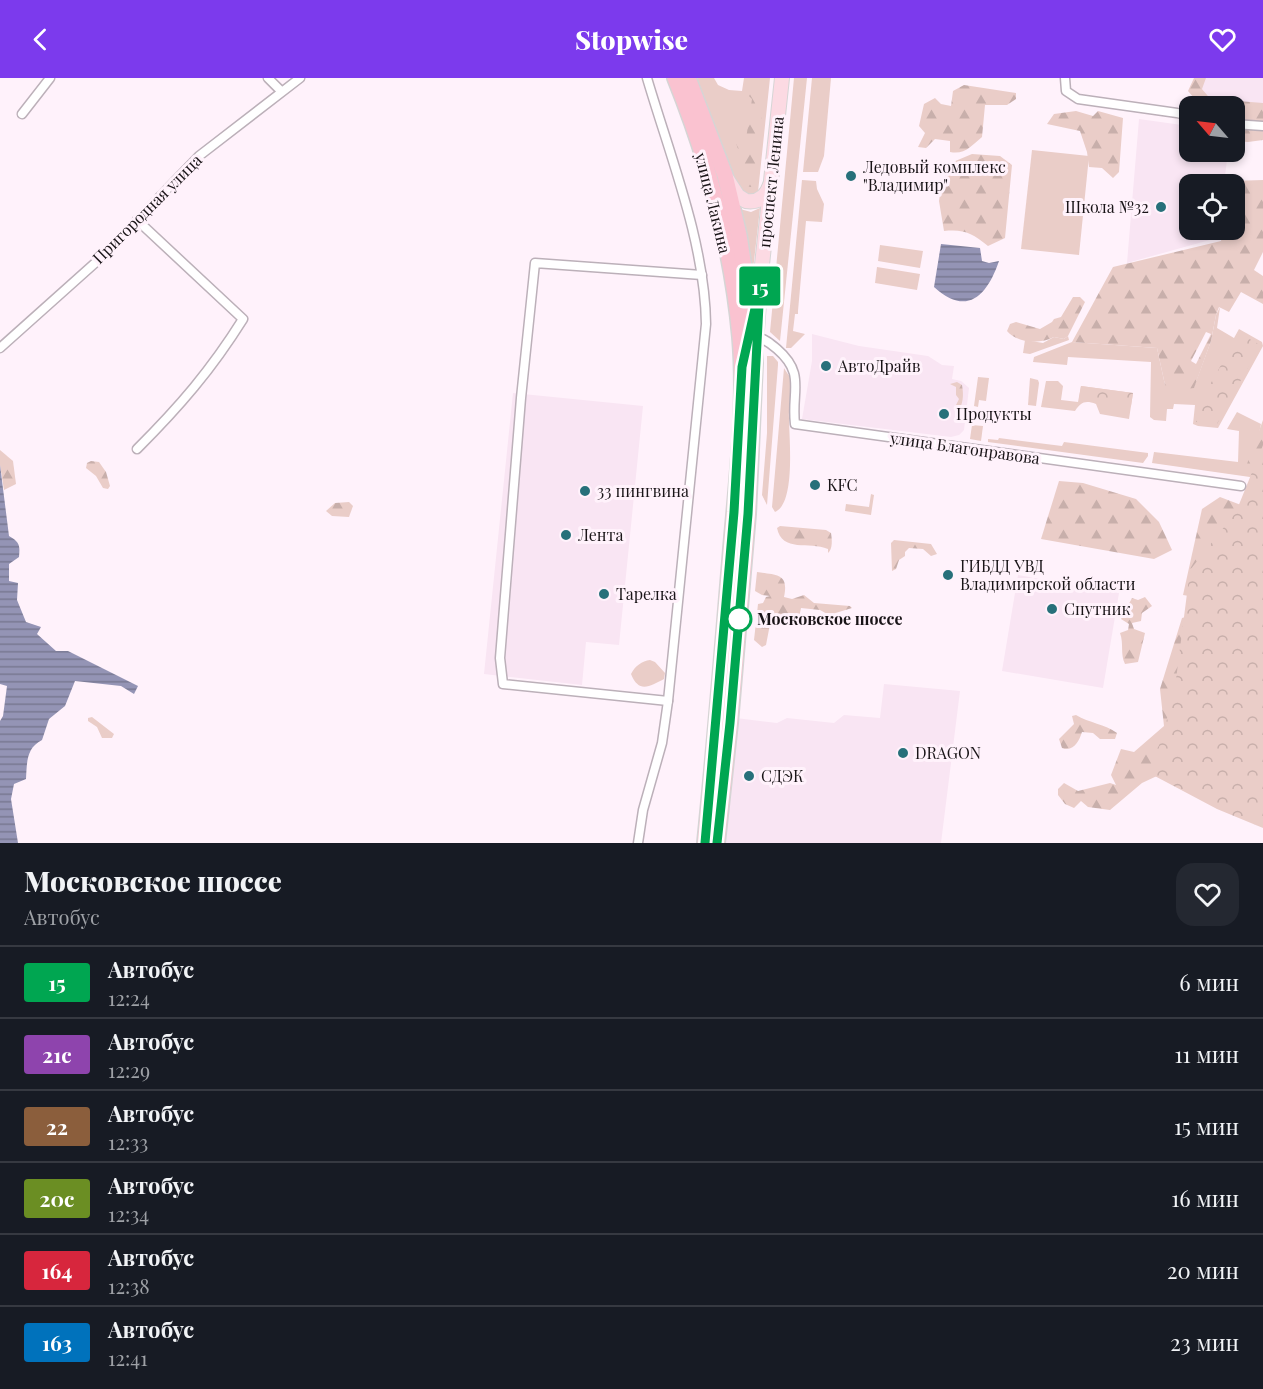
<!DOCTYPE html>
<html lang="ru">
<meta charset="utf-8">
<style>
:root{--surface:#171b24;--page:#242831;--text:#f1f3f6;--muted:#9ea1a6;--line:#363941;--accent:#7c3aed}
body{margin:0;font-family:"Playfair Display",serif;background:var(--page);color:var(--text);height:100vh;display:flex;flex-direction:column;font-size:22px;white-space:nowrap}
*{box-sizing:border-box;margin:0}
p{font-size:20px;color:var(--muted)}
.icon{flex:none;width:33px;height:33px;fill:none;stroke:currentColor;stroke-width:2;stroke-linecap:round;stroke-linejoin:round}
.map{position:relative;height:765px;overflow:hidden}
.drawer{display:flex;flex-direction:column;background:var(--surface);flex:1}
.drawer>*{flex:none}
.badge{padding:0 12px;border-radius:4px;font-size:21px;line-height:39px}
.needle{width:39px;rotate:298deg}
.tools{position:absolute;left:1179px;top:18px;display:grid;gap:12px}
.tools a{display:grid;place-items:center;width:66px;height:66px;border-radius:12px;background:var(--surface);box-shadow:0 3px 9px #0003;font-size:30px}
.map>.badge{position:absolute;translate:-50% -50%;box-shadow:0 0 0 3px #fff}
.round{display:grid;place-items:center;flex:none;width:63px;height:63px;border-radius:18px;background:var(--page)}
.headline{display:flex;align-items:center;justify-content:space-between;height:102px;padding:0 24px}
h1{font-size:28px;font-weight:800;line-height:45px}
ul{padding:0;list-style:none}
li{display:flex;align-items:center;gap:18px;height:72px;padding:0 24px;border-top:2px solid var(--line)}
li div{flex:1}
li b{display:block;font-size:22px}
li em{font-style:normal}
li .badge{min-width:66px;font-weight:700;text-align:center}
header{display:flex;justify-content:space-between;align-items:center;height:78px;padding:0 24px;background:var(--accent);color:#fff;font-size:27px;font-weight:800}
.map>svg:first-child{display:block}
</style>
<header><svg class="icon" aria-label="back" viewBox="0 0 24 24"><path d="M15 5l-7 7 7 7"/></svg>Stopwise<svg class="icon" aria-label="heart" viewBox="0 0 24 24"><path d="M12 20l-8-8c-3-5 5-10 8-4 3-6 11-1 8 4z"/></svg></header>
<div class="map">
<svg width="1263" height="765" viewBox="0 0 1263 765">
<defs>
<pattern id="forest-firs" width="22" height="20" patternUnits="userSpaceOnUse" patternTransform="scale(1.5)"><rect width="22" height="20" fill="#eacdc8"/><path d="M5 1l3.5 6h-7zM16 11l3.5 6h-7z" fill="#c8afab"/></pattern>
<pattern id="park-crowns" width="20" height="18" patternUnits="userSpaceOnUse" patternTransform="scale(1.5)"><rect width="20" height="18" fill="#eacdc8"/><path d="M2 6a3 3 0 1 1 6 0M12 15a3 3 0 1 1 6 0" fill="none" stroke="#c8afab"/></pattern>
<pattern id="water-rules" width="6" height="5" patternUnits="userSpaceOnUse" patternTransform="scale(1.5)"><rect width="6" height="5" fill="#9494b5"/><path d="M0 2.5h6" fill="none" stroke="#787892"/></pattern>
</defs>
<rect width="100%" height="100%" fill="#fff2fb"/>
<!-- built -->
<g fill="#f9e5f3">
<path d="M1198,0H1263V32L1217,28L1196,4Z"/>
<path d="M1139,41L1189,48L1190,74H1228L1224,106H1190V152H1218L1217,160L1127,185Z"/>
<path d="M812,256L859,268L928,278L942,287L954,288L952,301L961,303L969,310L964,352L959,357L951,359L802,341L812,283Z"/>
<path d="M513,315L643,328L619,567L586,564L582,607L484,596Z"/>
<path d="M1018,497L1119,515L1103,610L1002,593Z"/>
<path d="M884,606L960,613L941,765H724L736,640L777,645L787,640L834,645L844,637L880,640Z"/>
</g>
<!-- grass -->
<g fill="#eacdc8">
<path d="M697,0H714L718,7L729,12L742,13L744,0H770L758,114L756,118L747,119L735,104Z"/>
<path d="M794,0H807L780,263L770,254Z"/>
<path d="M812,0H831L824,78L818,94H803Z"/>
<path d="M1032,72L1089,78L1079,177L1021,171Z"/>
<path d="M802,102L816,103L817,111L824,126L822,144L806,143L798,233V236H795L793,253L805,256L791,270H786Z"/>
<path d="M760,130L753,192L740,131L751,134Z"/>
<path d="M880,167L923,173L920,190L878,183Z"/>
<path d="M877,189L920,196L917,212L875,205Z"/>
<path d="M1220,229L1217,250L1234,260L1239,251L1262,264L1263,268L1218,350L1198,348L1193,346L1195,327L1174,326L1173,331H1167L1166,343L1154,342L1150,339L1151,284L1068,279L1067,287L1033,284L1034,279L1072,264L1157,270L1165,307L1194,309L1211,263L1216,237Z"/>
<path d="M1068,258L1069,262L1030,276L1023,275L1025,262L1043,265L1054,259L1064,261Z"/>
<path d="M767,278H773L778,284V287L767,427L762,417L767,355Z"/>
<path d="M784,290C786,294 790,298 791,302C793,314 788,328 789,340C789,360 796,425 775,434L772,429Z"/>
<path d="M978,299L989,300L986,323L979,322L978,329L974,328Z"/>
<path d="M1030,300L1038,302L1039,305L1036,328L1028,327Z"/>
<path d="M1046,303H1058L1063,308L1061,322L1078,324L1081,308L1133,315L1129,341L1100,336L1096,326C1085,322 1081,324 1075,333L1041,329Z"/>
<path d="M1237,334L1261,346L1250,399L1152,385L1154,374L1238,384L1239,353L1227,351Z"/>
<path d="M972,347L983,348L981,363L970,361Z"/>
<path d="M999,360L1062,368L1064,364L1148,375V378L1143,385L988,364V361L998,362Z"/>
<path d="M871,416L874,417L871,437L845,433L846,426L869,429Z"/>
<path d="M650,582L655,584L665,595L664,601C650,608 639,616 631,596C635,588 642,583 650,582Z"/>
</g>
<!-- forest -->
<g fill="url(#forest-firs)" fill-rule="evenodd">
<path d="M754,0H761L760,21L762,35L755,106L751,109L746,108L742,103L745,92L736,65L746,61L752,21L745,14L746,4L754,2Z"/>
<path d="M1194,0H1206L1202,11L1214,25L1211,28H1201L1188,13Z"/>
<path d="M964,7L1016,15V21L1007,27H985L982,59C971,68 965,77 950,74V63L935,61L926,70L918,69L925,55L919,48L924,26L935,20L941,26L951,28L953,13Z"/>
<path d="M1238,23L1263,25V62L1248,64L1235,63L1234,28Z"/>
<path d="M1076,33L1093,38L1098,33L1123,40L1119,94L1113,100L1102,90L1089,89L1087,74L1080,53L1047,46L1054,36Z"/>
<path d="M972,76L1000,78L1012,87L1005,160L988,168C972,155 964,151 944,153L939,123L942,103L953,84Z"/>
<path d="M1263,102V174L1254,192L1263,198V226L1241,214L1229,234L1219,229L1216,237L1211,263L1194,310L1177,314L1165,307L1157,270L1072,264L1113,189L1221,163L1223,152H1234V106H1231L1232,103ZM1206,254L1211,256L1196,286L1191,283Z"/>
<path d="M1073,219H1080L1085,224L1068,258L1064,261L1054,259C1041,266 1018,266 1007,253L1010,246L1016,244L1040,251L1052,244L1054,241L1061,239Z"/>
<path d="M957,304L962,307C964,318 963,325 958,335L954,331L959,321L956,317V309L950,306Z"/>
<path d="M1263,342V414L1251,404L1247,386Z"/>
<path d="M0,372L13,383L16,406L4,412L0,387Z"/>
<path d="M91,383L99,384L106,394L110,408L108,411L103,410L96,398L86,390L87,385Z"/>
<path d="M1059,403L1083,405L1136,421L1159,444L1172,472L1154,481L1041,461Z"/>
<path d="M1220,419L1241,427L1213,522L1183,517L1202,431Z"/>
<path d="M349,424L353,428L349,439L332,438L326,433L335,425Z"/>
<path d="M780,448L826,452L831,455C832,461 833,471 828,475V471C809,463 782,475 777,450Z"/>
<path d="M894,462L931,466L937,476L931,478L923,471L909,470L905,474V478L899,482L896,491L892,493L891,465Z"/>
<path d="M757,494C777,497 789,495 784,519L792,521L804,517L814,525L850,528L852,530L829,537L820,532L801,530L798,545L771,541L766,567L762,569L754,562L758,526L763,525L766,519L770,518L762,517L755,513Z"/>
<path d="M1145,519L1152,528L1142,535L1141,543L1132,545L1134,551L1145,555L1138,584L1125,586C1120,576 1124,566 1120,555L1128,552L1129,546L1121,541L1132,520L1138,522Z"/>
<path d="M1203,534L1159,697L1142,705L1110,732L1088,729L1081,723L1074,730L1065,726L1058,717V711L1064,705L1078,713L1110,705L1116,707L1111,697L1121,671L1134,674L1164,648L1160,611L1182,540Z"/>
<path d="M1076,637C1089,645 1105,646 1117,655L1115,661H1100L1093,655L1082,654C1079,663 1074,674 1062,670L1059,661L1074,646L1072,638Z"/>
<path d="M92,639L114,656L112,660H102L97,649L88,643V640Z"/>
</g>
<!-- park -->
<g fill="url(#park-crowns)">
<path d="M1239,255L1260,267L1217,346L1196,344L1198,328Z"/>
<path d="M1081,308L1133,315L1131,328L1079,320Z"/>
<path d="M1263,367V750L1217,731L1151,696L1174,617L1190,492L1236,434Z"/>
</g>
<!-- water -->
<g fill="url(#water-rules)">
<path d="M941,166L980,170L982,183L989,185L999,183C987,218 967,239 934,209Z"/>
<path d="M0,387L9,458C20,464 20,468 19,479L9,486V503L18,505L17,522L26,544L41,549L37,556L56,573H68L138,608L134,616L121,608L75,603L65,628L49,641L42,662C26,670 27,685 26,701L14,706L11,721L18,765H0V643L3,638L7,608L0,606Z"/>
</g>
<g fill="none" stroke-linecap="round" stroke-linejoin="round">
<!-- street casing -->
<g stroke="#bcb0b9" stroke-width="11">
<g id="street">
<path d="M268,0L281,13"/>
<path d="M1065,0L1066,13L1078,21L1177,35L1190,38"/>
<path d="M22,36L50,0"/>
<path d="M1234,46L1263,48"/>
<path d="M137,142L243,241C211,292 180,328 137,371"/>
<path d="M757,259C765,261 770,265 777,271C806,296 791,313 795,346L1241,408"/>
<path d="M0,270L104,177L199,78L300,0"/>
<path d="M668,623L503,606L500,580L521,320L535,185L702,197"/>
<path d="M638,765L643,732L662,665L668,623L706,246C705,165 670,78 647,0"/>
</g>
</g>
<!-- primary casing -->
<g stroke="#d6d5d5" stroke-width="16">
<g id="primary">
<path d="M727,101L738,118L746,123C758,125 766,119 770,107"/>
<path d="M757,252L761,196L782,0"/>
</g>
</g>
<!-- highway casing -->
<g stroke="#d6d5d5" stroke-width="18">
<g id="highway">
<path d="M675,0C708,82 732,171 740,259C746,329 737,401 731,471C723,569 715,667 705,765"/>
<path d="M688,0L725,97L739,157L752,241L755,285L748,436L730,645L717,765"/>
</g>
</g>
<!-- street -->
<use href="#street" stroke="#fff" stroke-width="8"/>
<!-- primary -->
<use href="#primary" stroke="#fcdae3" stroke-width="14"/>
<!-- highway -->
<use href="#highway" stroke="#fac2d0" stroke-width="15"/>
</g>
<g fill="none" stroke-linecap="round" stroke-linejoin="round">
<!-- line casing -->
<g stroke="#fff" stroke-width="14">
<path id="line" d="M705,765L734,434L742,289L760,208L748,436L730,645L717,765"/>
</g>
<!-- line -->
<use href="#line" stroke="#00a651" stroke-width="9"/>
</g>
<!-- markers -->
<g fill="#27707a" stroke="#fff2fb" stroke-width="2">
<circle cx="851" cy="98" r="6"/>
<circle cx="1161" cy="129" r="6"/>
<circle cx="826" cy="288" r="6"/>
<circle cx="944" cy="336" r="6"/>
<circle cx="815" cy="407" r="6"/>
<circle cx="585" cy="413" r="6"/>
<circle cx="566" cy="457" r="6"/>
<circle cx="948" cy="497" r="6"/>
<circle cx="604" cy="516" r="6"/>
<circle cx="1052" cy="531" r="6"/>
<circle cx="903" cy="675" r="6"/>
<circle cx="749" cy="698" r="6"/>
</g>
<circle fill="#fff" stroke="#00a651" stroke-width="3" cx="739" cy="541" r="12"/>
<g text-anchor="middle" stroke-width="6" stroke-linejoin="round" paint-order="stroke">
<!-- poi labels -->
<g font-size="16" fill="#191417" stroke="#fff2fb" text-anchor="start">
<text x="863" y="95">Ледовый комплекс<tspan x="863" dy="18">"Владимир"</tspan></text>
<text x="1149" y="135" text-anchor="end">Школа №32</text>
<text x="838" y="294">АвтоДрайв</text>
<text x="956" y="342">Продукты</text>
<text x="827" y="413">KFC</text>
<text x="597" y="419">33 пингвина</text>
<text x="578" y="463">Лента</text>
<text x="960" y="494">ГИБДД УВД<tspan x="960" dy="18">Владимирской области</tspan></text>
<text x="616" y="522">Тарелка</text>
<text x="1064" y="537">Спутник</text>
<text x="915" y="681">DRAGON</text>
<text x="761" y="704">СДЭК</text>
</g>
<!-- street labels -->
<g font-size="16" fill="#191417" stroke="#fff2fb">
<text transform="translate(771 104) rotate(-84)" y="6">проспект Ленина</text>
<text transform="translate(713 125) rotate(76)" y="6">улица Лакина</text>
<text transform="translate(147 131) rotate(-45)" y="6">Пригородная улица</text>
<text transform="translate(965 370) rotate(8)" y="6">улица Благонравова</text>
</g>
<!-- stop labels -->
<g font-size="16" font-weight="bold" fill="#191417" stroke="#fff2fb" text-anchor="start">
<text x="757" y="547">Московское шоссе</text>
</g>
</g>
</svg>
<div class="tools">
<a><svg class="needle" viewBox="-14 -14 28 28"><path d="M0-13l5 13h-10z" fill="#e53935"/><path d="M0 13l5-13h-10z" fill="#9ea1a6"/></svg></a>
<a><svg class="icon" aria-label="locate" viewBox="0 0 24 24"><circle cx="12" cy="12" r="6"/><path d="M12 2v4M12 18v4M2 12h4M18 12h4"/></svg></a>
</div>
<b class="badge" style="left:760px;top:208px;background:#00a651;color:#fff">15</b>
</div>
<section class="drawer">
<div class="headline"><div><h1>Московское шоссе</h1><p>Автобус</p></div><a class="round"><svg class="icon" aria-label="heart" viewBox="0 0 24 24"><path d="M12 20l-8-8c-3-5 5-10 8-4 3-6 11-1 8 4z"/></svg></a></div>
<ul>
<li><span class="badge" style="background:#00a651;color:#fff">15</span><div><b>Автобус</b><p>12:24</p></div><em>6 мин</em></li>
<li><span class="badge" style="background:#8e44ad;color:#fff">21с</span><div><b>Автобус</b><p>12:29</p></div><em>11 мин</em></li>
<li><span class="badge" style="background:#8b5e3c;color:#fff">22</span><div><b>Автобус</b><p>12:33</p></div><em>15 мин</em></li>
<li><span class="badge" style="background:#6b8e23;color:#fff">20с</span><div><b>Автобус</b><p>12:34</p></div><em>16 мин</em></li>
<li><span class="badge" style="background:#d7263d;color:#fff">164</span><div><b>Автобус</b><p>12:38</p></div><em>20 мин</em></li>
<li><span class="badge" style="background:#0072bc;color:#fff">163</span><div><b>Автобус</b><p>12:41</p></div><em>23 мин</em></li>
</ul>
</section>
